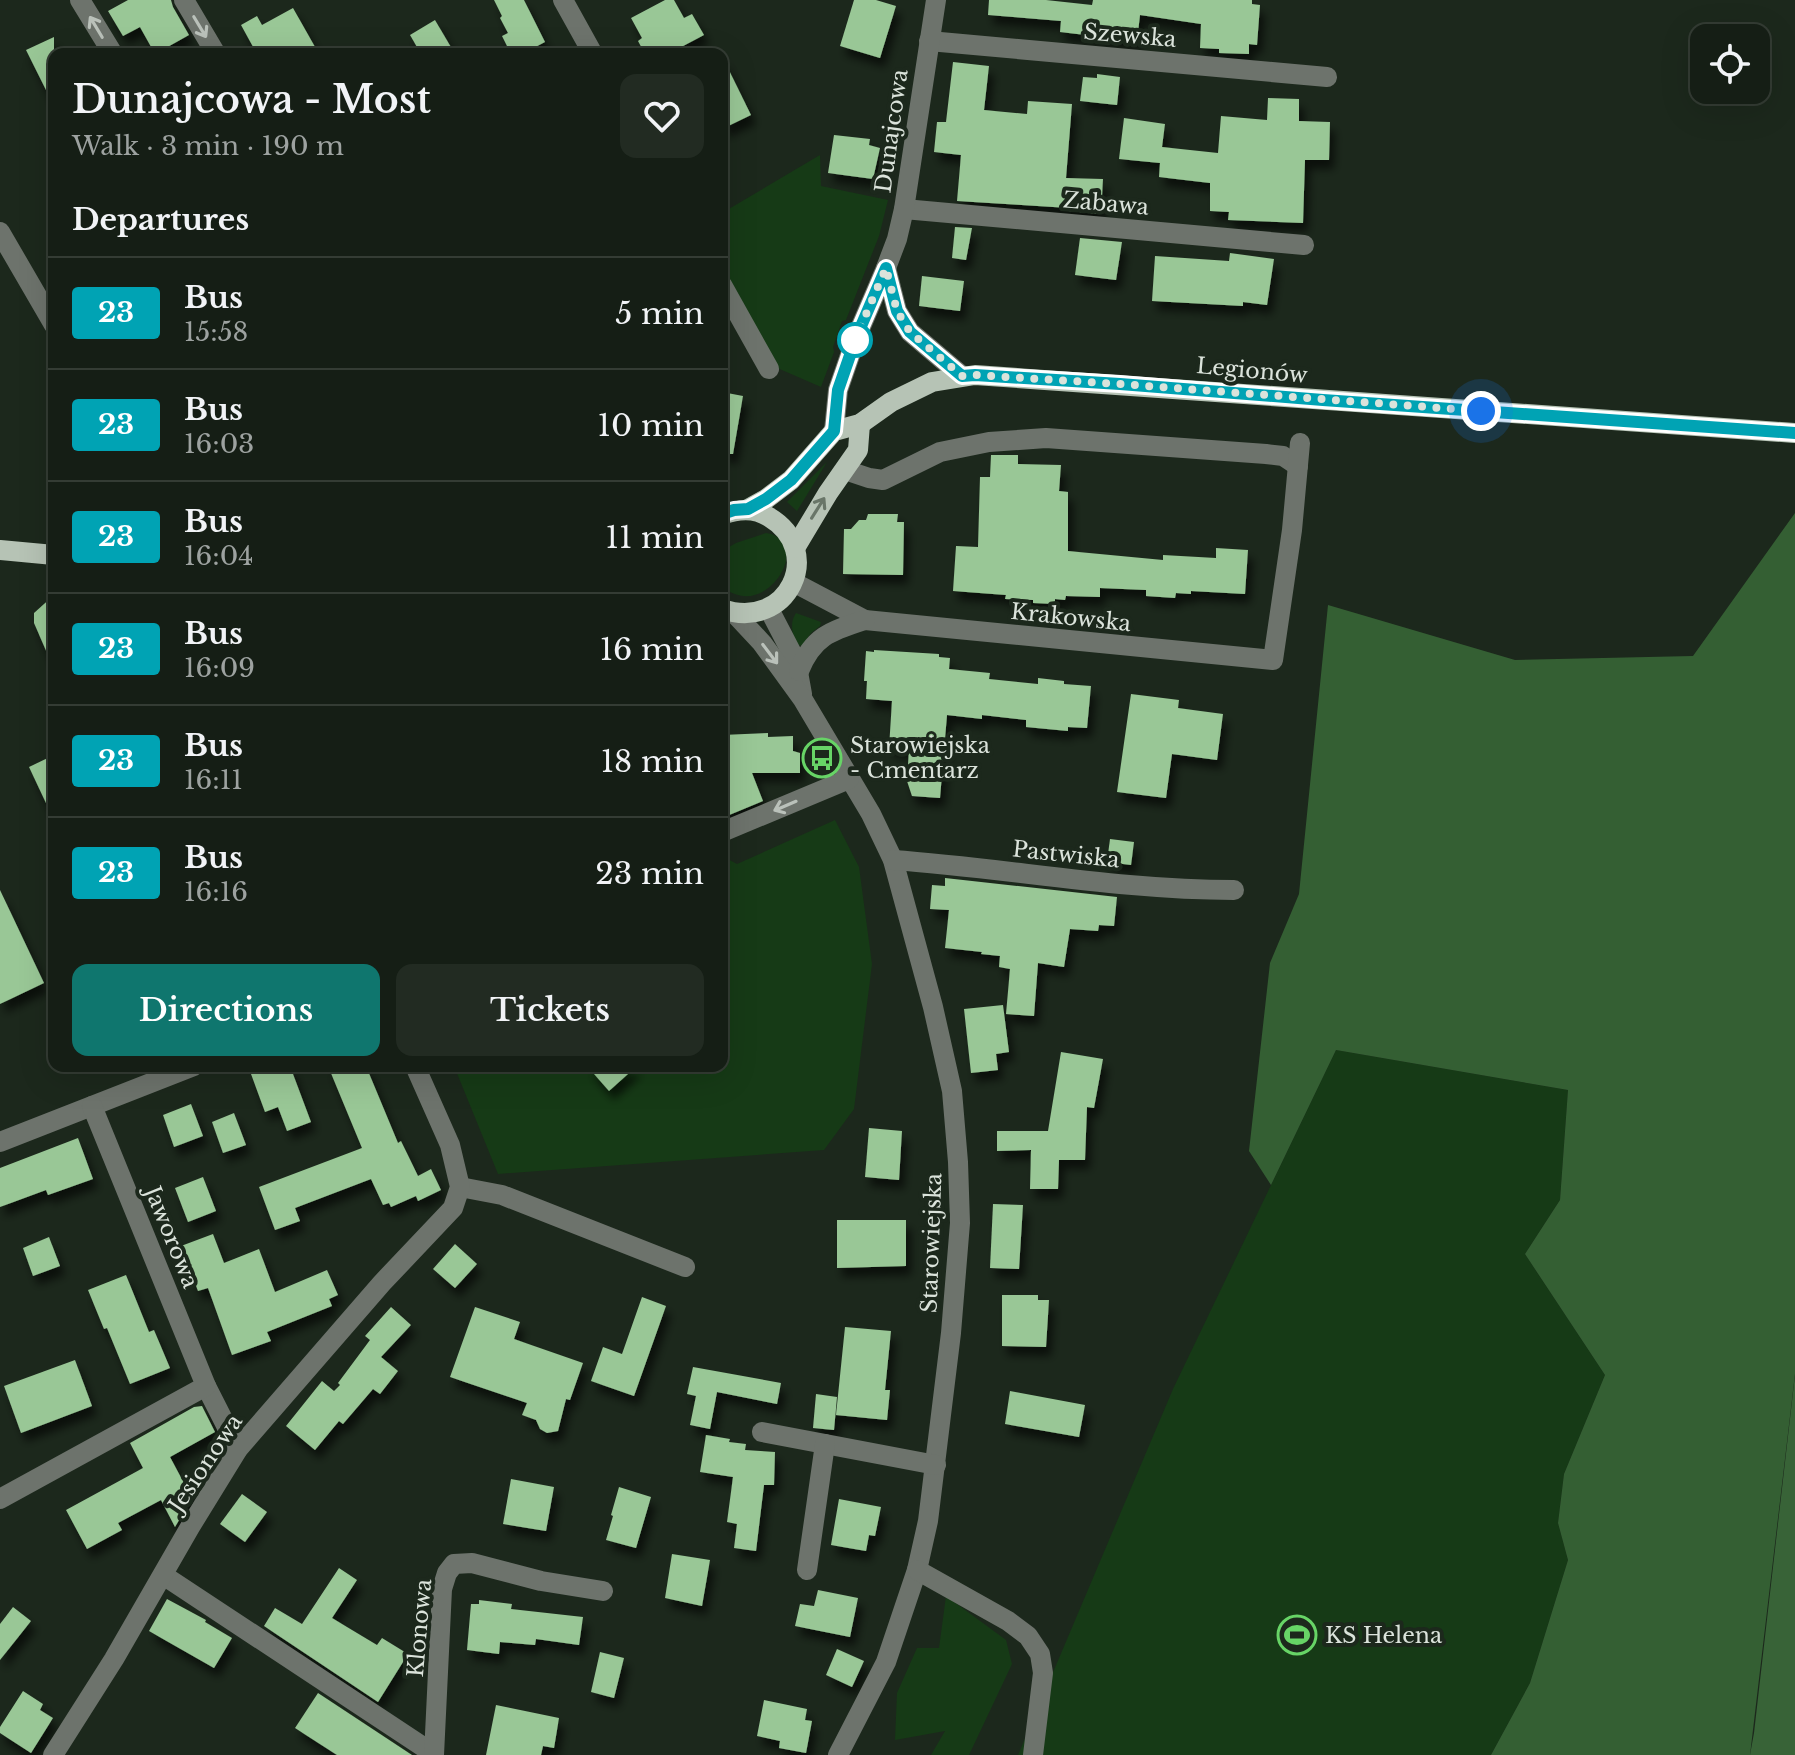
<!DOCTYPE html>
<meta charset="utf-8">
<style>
:root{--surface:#151e15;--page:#222b22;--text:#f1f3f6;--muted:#9da2a0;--line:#343c34;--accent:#0f766e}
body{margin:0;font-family:"Libre Baskerville",serif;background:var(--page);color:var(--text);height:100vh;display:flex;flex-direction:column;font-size:30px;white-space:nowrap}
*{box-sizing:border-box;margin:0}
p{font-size:26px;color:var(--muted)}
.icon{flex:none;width:44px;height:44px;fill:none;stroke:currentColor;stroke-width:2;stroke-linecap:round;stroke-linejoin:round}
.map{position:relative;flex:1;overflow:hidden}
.details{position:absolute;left:48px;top:48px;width:680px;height:1024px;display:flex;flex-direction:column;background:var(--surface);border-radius:16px;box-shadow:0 8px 32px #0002,0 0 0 2px var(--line)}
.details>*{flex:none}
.badge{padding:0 16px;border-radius:6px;font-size:28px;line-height:52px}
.controls{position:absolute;left:1690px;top:24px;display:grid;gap:16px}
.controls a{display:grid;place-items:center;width:80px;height:80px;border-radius:16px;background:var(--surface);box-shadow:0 8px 32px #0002,0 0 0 2px var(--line);font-size:40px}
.you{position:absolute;width:40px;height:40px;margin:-20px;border:6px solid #fff;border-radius:50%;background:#1a73e8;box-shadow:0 0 0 12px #1a73e833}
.map>.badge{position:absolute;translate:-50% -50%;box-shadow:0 0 0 4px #fff}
h2{padding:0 24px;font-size:30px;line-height:72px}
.round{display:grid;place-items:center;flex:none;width:84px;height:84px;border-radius:16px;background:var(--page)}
.overview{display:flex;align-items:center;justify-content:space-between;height:136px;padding:0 24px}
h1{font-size:38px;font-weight:600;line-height:60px}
.button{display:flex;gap:16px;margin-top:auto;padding:16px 24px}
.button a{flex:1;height:92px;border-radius:16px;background:var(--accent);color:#fff;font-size:32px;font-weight:600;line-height:92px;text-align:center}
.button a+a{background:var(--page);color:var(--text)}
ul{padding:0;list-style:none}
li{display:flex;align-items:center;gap:24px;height:112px;padding:0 24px;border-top:2px solid var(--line)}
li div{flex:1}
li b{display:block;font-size:30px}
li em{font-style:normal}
li .badge{min-width:88px;font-weight:700;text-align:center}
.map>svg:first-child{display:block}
</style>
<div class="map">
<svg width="1795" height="1755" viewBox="0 0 1795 1755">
<defs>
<filter id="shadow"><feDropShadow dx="5" dy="9" stdDeviation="4" flood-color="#0009"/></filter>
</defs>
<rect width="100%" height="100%" fill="#1c281c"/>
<!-- green -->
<g fill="#163a16">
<path d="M820,155L821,186L888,200L879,236L846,320L842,321L833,347L834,352L821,387L775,367L740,308L722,269V213Z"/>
<path d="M827,462L797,511L787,502Z"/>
<path d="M766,533C816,540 765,625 722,586V551L736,543Z"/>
<path d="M796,613L821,622L820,626L811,633L802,646L795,644C793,633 789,623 796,613Z"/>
<path d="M835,820L859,867L872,964L854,1109L824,1150L498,1174L454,1066H722V856L737,864Z"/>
<path d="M1336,1050L1568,1090L1560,1200L1525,1254L1605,1375L1564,1474L1558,1523L1568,1560L1530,1683L1491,1755H1018L1173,1389Z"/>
<path d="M946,1596L1006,1640L1012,1664L969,1755H931L945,1731L895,1740L897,1693L917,1648H939Z"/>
</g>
<!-- forest -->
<path fill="#345f33" d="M1795,513V1374L1750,1755H1491L1530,1683L1568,1560L1558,1523L1564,1474L1605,1375L1525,1254L1560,1200L1568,1090L1336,1050L1271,1185L1249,1151L1270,963L1299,894L1328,605L1515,660L1693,656Z"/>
<!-- water -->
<path fill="#386337" d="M1795,1375V1755H1750L1754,1733Z"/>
<!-- building -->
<g fill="#99c796" filter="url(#shadow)">
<path d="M128,0H171L173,7L189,35L155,54L140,27L123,36L108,11Z"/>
<path d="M494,0H524L545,42L522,54H511L502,36L508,33L500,18L502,16Z"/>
<path d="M665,0H674L684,18L692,14L704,35L668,54H645L638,41L642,38L631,18Z"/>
<path d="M854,0H876L896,6L880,58L840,46Z"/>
<path d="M989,0H1046L1092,5L1093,0H1252V4L1260,5L1257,45L1249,44V54L1219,53V49L1200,48L1201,24L1140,15L1137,41L1060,32L1061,21L988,15Z"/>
<path d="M293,8L319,54H257L241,25L257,16L262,25Z"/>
<path d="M435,20L455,54H421L410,35Z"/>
<path d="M54,37V106L26,50Z"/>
<path d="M722,56L751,115L722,129Z"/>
<path d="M953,62L989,66L984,110L1027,114L1028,101L1072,104L1066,178L1103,179L1101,214L1069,211V208L957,201L961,155L934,152L937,122H946Z"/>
<path d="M1097,74L1120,77L1117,105L1080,101L1083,77L1097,78Z"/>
<path d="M1268,98L1299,99V121L1330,122L1329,160H1305L1303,223L1228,220L1229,212L1210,211V183L1159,177L1160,163L1119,159L1124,118L1165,124L1162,147L1218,153L1221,116L1267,120Z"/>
<path d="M834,135L870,139L869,145L880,148L873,179L828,173Z"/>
<path d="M955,227L972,228L966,260L952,258Z"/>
<path d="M1080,238L1122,242L1116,280L1075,275Z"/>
<path d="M1230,253L1274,259L1267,305L1243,302V306L1152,301L1155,256L1229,261Z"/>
<path d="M922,276L964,281L960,311L919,306Z"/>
<path d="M722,392L743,396L733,454H722Z"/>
<path d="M991,455H1018V464L1061,465L1059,491L1068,492V551L1163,560V555L1216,558V548L1248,550L1245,594L1191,591V594L1176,593L1175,598L1146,596V590L1100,588V597L1066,596L1065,600L1055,599V604L1033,603V600L1005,599L1006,595L953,591L956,546L978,547L980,477H990Z"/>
<path d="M868,514H898L897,522H904L903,575L843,574L844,529H851L859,520H866Z"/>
<path d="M54,595V669L34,623V613Z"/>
<path d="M874,650L939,654V657L950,658L949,669L990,673L989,679L1038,684V678L1064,681V684L1091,686L1087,728L1068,727V731L1026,727V720L982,715V719L947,715L940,798L912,796L907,781L909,749L889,748L892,701L866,699L867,681H864L866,651L874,652Z"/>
<path d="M1131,694L1179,700L1178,708L1223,714L1217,760L1172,754L1166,798L1117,792Z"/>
<path d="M768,733V737L793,736V751L800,753V773H752L763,801L722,818V735Z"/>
<path d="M54,755V820L29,767Z"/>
<path d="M1110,839L1134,842L1131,865L1107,862Z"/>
<path d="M945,878L1117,897L1114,926L1099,925L1098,931L1070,929L1064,967L1038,963L1034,1016L1006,1014L1010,969L999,967L1000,956L981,954L982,952L945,948L949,910L930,909L932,885L945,886Z"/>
<path d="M0,890L44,983L0,1004Z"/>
<path d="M1003,1005L1009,1052L996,1054L998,1070L971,1073L964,1009Z"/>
<path d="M1061,1052L1103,1059L1094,1108L1087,1107L1085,1160H1059L1058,1189H1030L1031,1150L997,1151V1131H1048Z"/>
<path d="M272,1066H290L311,1122L287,1131L278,1107L265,1112L251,1074Z"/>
<path d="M328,1066H366L398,1143L401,1141L418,1176L431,1169L441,1190L418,1201L416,1196L391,1207L389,1203L383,1205L371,1179L295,1208L300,1221L275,1230L259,1187L362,1148Z"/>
<path d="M587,1066H637L609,1091Z"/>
<path d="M191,1104L203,1136L174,1147L163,1115Z"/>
<path d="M234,1113L246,1145L223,1153L212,1122Z"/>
<path d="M869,1128L902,1131L899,1180L865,1177Z"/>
<path d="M78,1138L93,1179L48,1195L46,1190L0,1207V1168Z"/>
<path d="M203,1177L216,1211L188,1222L175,1188Z"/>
<path d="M993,1204L1023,1205L1019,1269L990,1268Z"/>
<path d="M837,1220H906V1266L837,1268Z"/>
<path d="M213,1234L224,1263L259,1249L275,1292L327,1270L338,1295L329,1299L332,1306L267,1332L271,1341L232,1355L208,1288L198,1291L181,1246Z"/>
<path d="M49,1237L60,1266L33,1276L23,1248Z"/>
<path d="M455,1244L477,1264L455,1288L433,1269Z"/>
<path d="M126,1275L149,1332L154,1330L170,1368L130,1384L107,1328L104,1329L88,1290Z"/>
<path d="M1002,1295H1038V1300H1049L1046,1347L1002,1346Z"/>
<path d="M642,1297L666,1306L634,1396L591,1381L603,1347L622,1354Z"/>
<path d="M391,1307L411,1325L381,1357L398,1371L380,1394L373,1389L343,1424L339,1421L315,1450L286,1426L322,1381L334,1391L340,1385L338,1383L370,1340L365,1336Z"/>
<path d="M475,1307L520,1322L514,1339L583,1363L570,1400L566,1399L558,1431L547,1433L540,1429L536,1420L522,1415L527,1403L450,1377Z"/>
<path d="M845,1327L891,1331L885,1390H890L887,1420L836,1415Z"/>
<path d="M75,1360L92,1406L21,1433L4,1386Z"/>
<path d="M693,1367L781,1383L777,1404L717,1392L710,1429L690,1425L696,1396L687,1394Z"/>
<path d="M1010,1391L1085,1405L1079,1437L1005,1424Z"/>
<path d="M816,1394L837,1397L834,1430L813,1428Z"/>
<path d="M202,1406L215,1432L170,1457L192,1498L175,1527L161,1500L118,1523L122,1530L87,1549L66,1510L143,1468L130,1443L194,1407Z"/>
<path d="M706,1435L730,1439L729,1442L746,1444L745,1450L775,1452L774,1485H764L756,1551L734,1548L737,1524L727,1522L733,1477L700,1472Z"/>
<path d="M511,1479L554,1487L546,1531L503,1524Z"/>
<path d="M619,1487L651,1497L636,1548L606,1540L613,1516L611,1515Z"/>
<path d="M242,1494L267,1512L245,1542L220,1524Z"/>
<path d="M839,1499L881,1507L875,1536L869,1535L866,1551L831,1545Z"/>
<path d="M672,1554L710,1560L702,1606L665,1598Z"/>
<path d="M339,1568L357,1580L332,1618L377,1645L382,1638L408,1654L378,1702L264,1626L275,1608L302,1624Z"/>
<path d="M818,1590L858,1598L850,1637L795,1626L800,1604L814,1606Z"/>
<path d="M167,1599L206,1620L205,1622L232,1638L214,1668L149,1631Z"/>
<path d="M479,1600L512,1604L511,1609L583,1617L579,1645L536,1639L535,1645L500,1642L499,1654L467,1650L471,1604H479Z"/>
<path d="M13,1607L31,1621L0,1660V1624Z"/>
<path d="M837,1649L864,1661L852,1687L826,1675Z"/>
<path d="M600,1652L624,1658L614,1698L591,1692Z"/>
<path d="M23,1691L43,1704L40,1710L53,1718L31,1753L0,1733V1727Z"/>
<path d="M318,1693L412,1755H337L295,1728Z"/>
<path d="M764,1700L807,1709L805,1720L812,1721L806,1753L779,1748L780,1741L757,1736Z"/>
<path d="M496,1705L559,1718L554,1748L543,1746L541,1755H486Z"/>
</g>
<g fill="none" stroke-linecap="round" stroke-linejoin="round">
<!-- minor -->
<g stroke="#6d736c" stroke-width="20">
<path d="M80,0L113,54"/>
<path d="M184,0L216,54"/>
<path d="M563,0L593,54"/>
<path d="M929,41L1327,77"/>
<path d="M904,209L1304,245"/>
<path d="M0,232L54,325"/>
<path d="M886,268L897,311L910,332L962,376"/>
<path d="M722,285L769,369"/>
<path d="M834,431L838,390L856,338L886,268L897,239L904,209L936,0"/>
<path d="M845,470L869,478L883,480L940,452L989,442L1046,438L1266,454L1283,456L1298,466"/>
<path d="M793,582L865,620L1273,660L1292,530L1300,443"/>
<path d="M769,609L796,661L802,694"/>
<path d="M734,613L762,643L802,698L871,814L893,860L933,1007L952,1091L958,1162L960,1223L951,1333L928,1521L917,1570L886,1662L838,1755"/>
<path d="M799,671C813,636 831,631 865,620"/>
<path d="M722,832L849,779"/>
<path d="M893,860C1007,868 1119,890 1234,890"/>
<path d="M0,1142L194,1066"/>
<path d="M460,1187L502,1195L685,1267"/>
<path d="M206,1386L238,1449"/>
<path d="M762,1432L936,1465"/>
<path d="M0,1499L206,1386L92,1106"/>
<path d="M807,1570L825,1444"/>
<path d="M917,1570L1008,1621L1028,1636L1040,1654L1043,1673L1033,1755"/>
<path d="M163,1575L434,1754"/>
<path d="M53,1755L114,1659L190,1527L238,1449L382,1283L453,1208L460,1187L450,1145L415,1066"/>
<path d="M434,1755L442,1589L447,1573L454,1564L472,1563L541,1581L603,1591"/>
</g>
<!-- major -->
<g stroke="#b6c3b5" stroke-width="20">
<path d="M748,509L766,499L791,480L834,431L860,424L891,402L932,382L975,375L1795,433"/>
<path d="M722,515C738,509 754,507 769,517C826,551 788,632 722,609"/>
<path d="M795,548L828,493L858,450L860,424"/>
<path d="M0,550L54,555"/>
</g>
</g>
<!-- one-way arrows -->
<defs><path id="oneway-shaft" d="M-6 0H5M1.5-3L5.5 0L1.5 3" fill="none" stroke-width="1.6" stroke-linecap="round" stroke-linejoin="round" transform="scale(2)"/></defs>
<g stroke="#bac1ba">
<use href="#oneway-shaft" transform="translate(96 27) rotate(-121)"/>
<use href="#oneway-shaft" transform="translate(200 27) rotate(59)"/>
<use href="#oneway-shaft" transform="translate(770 654) rotate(53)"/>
<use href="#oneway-shaft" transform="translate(785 806) rotate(157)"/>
</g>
<use stroke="#697668" href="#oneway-shaft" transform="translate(818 508) rotate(-58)"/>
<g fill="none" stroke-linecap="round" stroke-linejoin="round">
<!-- line casing -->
<g stroke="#fff" stroke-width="18">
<path id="line" d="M722,514L734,510L748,509L766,499L791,480L834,431L838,390L856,338L886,268L897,311L910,332L962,376L975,375L1120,384L1323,400L1795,433"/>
</g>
<!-- line -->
<use href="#line" stroke="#00a3b4" stroke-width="12"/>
<!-- walk -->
<path stroke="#dbe3db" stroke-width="8" stroke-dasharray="0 14.4" d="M855,340L886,268L897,311L910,332L962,376L975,375L1120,384L1481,411"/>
</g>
<!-- icons -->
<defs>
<g id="bus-ring" transform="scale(2)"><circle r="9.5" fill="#1c281c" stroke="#67d466" stroke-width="1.5"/><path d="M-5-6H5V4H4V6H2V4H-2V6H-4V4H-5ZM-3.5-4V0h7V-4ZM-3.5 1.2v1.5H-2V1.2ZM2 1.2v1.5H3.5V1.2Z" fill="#67d466"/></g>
<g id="stadium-ring" transform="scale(2)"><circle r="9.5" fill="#1c281c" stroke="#67d466" stroke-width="1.5"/><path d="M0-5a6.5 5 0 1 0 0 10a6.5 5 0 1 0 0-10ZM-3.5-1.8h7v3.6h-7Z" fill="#67d466"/></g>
</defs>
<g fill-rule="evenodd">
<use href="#bus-ring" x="822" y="758"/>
<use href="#stadium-ring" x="1297" y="1635"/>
</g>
<!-- markers -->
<circle fill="#fff" stroke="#00a3b4" stroke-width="4" cx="855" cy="340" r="16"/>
<g text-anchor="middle" stroke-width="8" stroke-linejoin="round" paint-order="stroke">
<!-- street labels -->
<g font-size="22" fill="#dbe3db" stroke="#1c281c">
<text transform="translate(1130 35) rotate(5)" y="8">Szewska</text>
<text transform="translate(891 131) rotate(-82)" y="8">Dunajcowa</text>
<text transform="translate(1106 203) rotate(5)" y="8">Zabawa</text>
<text transform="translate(1252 370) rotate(5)" y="8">Legionów</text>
<text transform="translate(1071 617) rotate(6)" y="8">Krakowska</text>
<text transform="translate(1066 854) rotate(6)" y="8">Pastwiska</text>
<text transform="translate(172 1237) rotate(68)" y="8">Jaworowa</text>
<text transform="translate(931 1243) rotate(-88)" y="8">Starowiejska</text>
<text transform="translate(205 1463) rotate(-56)" y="8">Jesionowa</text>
<text transform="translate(419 1628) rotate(-85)" y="8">Klonowa</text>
</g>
<!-- poi labels -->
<g font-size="22" fill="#dbe3db" stroke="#1c281c" text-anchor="start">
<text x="850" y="753">Starowiejska<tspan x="850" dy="25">- Cmentarz</tspan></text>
<text x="1325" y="1643">KS Helena</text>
</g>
</g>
</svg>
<div class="controls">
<a><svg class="icon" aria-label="locate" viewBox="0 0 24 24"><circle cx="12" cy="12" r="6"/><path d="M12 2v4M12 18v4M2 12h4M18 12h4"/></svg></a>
</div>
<div class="you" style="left:1481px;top:411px"></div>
<section class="details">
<div class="overview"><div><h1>Dunajcowa - Most</h1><p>Walk · 3 min · 190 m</p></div><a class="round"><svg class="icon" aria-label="heart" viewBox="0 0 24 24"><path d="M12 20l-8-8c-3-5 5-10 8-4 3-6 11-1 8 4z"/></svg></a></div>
<h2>Departures</h2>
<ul>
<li><span class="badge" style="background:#00a3b4;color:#fff">23</span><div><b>Bus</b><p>15:58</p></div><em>5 min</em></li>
<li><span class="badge" style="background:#00a3b4;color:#fff">23</span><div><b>Bus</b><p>16:03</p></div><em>10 min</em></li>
<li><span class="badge" style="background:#00a3b4;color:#fff">23</span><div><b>Bus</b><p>16:04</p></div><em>11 min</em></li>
<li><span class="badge" style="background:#00a3b4;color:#fff">23</span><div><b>Bus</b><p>16:09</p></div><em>16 min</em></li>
<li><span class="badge" style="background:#00a3b4;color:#fff">23</span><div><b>Bus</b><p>16:11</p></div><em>18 min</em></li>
<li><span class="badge" style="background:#00a3b4;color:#fff">23</span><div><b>Bus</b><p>16:16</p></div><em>23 min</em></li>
</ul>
<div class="button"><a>Directions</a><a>Tickets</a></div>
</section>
</div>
